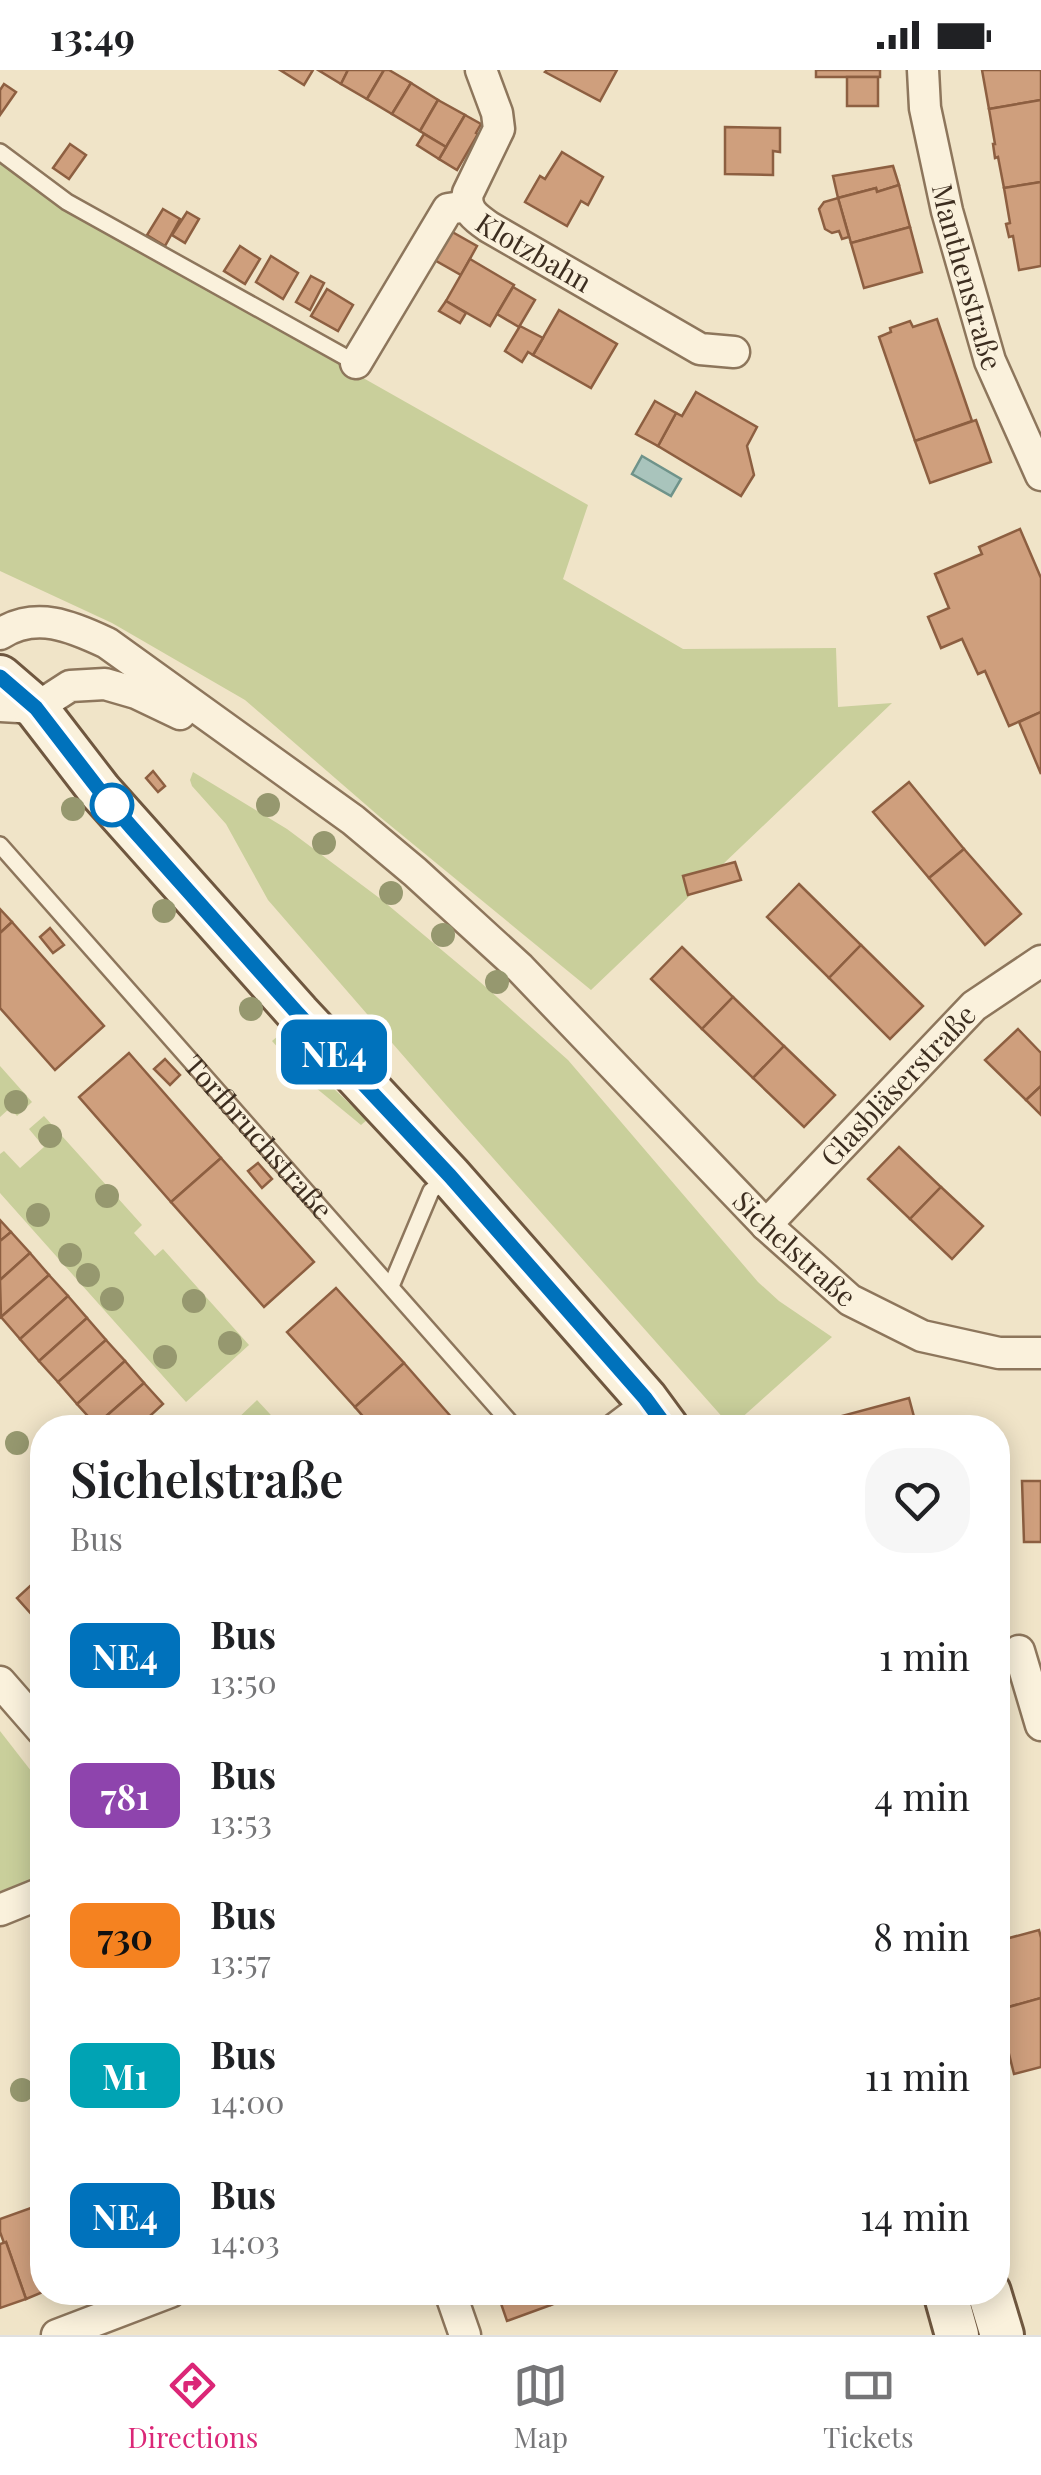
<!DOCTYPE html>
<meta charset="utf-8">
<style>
:root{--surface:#fff;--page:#f6f6f6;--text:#202124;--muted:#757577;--line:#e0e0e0;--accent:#db2777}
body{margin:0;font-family:"Playfair Display",serif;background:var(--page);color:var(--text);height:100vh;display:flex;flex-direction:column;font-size:38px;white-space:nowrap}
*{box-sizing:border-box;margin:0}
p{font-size:32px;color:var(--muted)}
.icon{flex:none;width:55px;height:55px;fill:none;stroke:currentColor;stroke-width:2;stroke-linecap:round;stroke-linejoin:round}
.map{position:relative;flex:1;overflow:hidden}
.sheet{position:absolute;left:30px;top:1345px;width:980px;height:890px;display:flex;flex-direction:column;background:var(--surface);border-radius:40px;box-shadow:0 5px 25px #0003}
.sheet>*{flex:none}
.badge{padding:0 20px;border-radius:15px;font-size:35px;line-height:65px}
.map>.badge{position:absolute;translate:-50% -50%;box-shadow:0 0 0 5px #fff}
.round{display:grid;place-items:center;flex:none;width:105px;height:105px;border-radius:40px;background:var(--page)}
.head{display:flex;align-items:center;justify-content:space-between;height:170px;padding:0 40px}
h1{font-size:48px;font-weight:600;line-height:75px}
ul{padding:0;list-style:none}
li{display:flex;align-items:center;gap:30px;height:140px;padding:0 40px}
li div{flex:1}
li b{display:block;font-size:38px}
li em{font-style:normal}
li .badge{min-width:110px;font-weight:700;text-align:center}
.status{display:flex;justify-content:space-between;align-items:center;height:70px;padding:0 50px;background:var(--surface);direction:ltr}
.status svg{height:28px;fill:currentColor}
.menu{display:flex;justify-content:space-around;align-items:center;height:140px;border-top:2px solid var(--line);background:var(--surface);font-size:28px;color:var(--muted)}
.menu a{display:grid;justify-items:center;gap:5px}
.menu .on{color:var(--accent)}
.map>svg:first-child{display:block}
</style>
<div class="status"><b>13:49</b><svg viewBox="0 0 49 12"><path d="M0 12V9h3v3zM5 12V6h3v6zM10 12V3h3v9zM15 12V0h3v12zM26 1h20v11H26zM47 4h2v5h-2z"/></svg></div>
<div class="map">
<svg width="1041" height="2265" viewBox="0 0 1041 2265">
<rect width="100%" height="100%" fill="#f0e4c8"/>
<!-- green -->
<g fill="#c9cf9b">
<path d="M0,92L64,139L588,435L563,509L683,579L836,578L838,637L892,633L591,920L380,747L245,630L112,553L0,501Z"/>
<path d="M193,702L287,759L382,830L480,912L568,990L758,1212L779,1231L832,1267L738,1351L725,1350L446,1035L268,830L226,754L192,716L190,710Z"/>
<path d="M278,966L367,1050L361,1055L310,1013L272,971Z"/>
<path d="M0,996L32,1032L17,1046L10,1038L0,1047Z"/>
<path d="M44,1046L142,1155L134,1163L155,1186L163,1179L249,1275L186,1332L0,1123V1084L4,1081L20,1098L44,1077L29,1059Z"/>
<path d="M257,1330L282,1357H237L233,1353Z"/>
<path d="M0,1661L42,1715V1806L0,1821Z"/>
</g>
<!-- water -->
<path fill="#a9c4bc" stroke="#6f938a" stroke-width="2.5" d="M642,386L681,409L671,426L632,404Z"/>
<!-- building -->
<g fill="#cf9f7d" stroke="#8d5f41" stroke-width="2.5">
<path d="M280,0H313L304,15Z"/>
<path d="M318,0H348L341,14Z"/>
<path d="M348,0H384L367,29L341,14Z"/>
<path d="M384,0H389L411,13L392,44L367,29Z"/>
<path d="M547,0H617L600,31L545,2Z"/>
<rect x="816" y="0" width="64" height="7"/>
<path d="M982,0H1041V30L989,39Z"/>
<rect x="847" y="7" width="31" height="29"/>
<path d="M411,13L438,30L420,61L392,44Z"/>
<path d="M4,14L16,22L0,45V20Z"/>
<path d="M438,30L465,45L446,77L420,61Z"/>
<path d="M1041,30V112L1004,118L998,87L995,88L993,74H995L989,39Z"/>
<path d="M465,45L481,54L476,63L478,64L457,100L439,89Z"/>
<path d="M725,57L780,58V82L773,81V105L725,104Z"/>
<path d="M424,64L446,77L439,89L417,75Z"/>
<path d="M70,74L86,85L69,109L53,98Z"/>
<path d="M562,82L603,107L588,135L581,131L567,156L525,132L540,106L545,109Z"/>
<path d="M893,96L899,115L877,122L876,118L838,128L833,106Z"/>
<path d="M1041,112V196L1019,200L1013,166L1009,167L1006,154L1010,153L1004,118Z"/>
<path d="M899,115L910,157L851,173L838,128L876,118L877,122Z"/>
<path d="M838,128L849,167L842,169L839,161L832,163L825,159L819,139L824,132Z"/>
<path d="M163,139L180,149L165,176L147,165Z"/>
<path d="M187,142L199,149L185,173L172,165Z"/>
<path d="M910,157L922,202L864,218L851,173Z"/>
<path d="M447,159L477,176L461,205L431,188Z"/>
<path d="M240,176L260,189L245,214L224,201Z"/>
<path d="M271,186L298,203L283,229L256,212Z"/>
<path d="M470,189L514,215L490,256L446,231Z"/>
<path d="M311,206L324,213L310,240L296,232Z"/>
<path d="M513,217L535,230L519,257L497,244Z"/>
<path d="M327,219L353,235L338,261L311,246Z"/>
<path d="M446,231L466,243L460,253L439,241Z"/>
<path d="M559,240L617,274L591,318L533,285Z"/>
<path d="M937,249L972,351L915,371L879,267L891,262L890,258L910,251L913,257Z"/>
<path d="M520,256L543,268L533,285L528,282L522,292L505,281Z"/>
<path d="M696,322L757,357L747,376L754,405L741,426L658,376L676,343L682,346Z"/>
<path d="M655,331L676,343L658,376L636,364Z"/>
<path d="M976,350L991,392L930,413L915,371Z"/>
<path d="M1020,459L1041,508V642L1009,656L985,601L978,604L962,569L941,578L928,547L949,538L935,504L982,484L979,477Z"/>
<path d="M1041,642V704L1019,652Z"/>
<path d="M153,701L165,716L158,722L146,708Z"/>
<path d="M909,712L964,779L929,808L873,742Z"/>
<path d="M964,779L1021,844L985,875L929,808Z"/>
<path d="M735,792L741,810L688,825L683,806Z"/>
<path d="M799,814L861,875L829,908L767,847Z"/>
<path d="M0,839L12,852L0,863Z"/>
<path d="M12,852L104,956L55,1000L0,938V863Z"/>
<path d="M50,858L64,875L53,883L40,867Z"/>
<path d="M861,875L923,936L890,969L829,908Z"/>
<path d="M682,877L733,927L702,959L651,909Z"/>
<path d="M733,927L784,976L753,1008L702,959Z"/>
<path d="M1018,959L1041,983V1016L1026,1030L985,990Z"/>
<path d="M784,976L835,1025L804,1057L753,1008Z"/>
<path d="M129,983L221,1088L171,1132L79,1027Z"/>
<path d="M165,989L180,1005L170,1015L154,999Z"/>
<path d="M1041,1016V1045L1026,1030Z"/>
<path d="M899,1077L941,1117L910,1149L868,1109Z"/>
<path d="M221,1088L314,1192L264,1237L171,1132Z"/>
<path d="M258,1093L272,1109L262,1118L248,1101Z"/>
<path d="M941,1117L983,1156L952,1189L910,1149Z"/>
<path d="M0,1150L11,1162L0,1171Z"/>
<path d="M11,1162L30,1183L0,1210V1171Z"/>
<path d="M30,1183L49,1205L1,1247L0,1210Z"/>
<path d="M49,1205L68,1226L20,1269L1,1247Z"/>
<path d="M336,1218L404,1293L355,1337L287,1262Z"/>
<path d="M68,1226L87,1248L39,1291L20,1269Z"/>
<path d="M87,1248L106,1270L58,1312L39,1291Z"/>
<path d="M106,1270L125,1291L77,1334L58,1312Z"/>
<path d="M125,1291L144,1313L96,1355L77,1334Z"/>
<path d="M404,1293L446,1341L461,1358H373L355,1337Z"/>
<path d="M144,1313L163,1334L137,1358H98L96,1355Z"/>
<path d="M909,1328L917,1358H809L808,1355Z"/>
<path d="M1022,1411H1041V1472H1024Z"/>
<path d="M42,1505V1556L17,1528Z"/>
<path d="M1003,1846L1009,1869L998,1871V1848Z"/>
<path d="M1039,1860L1041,1868V1928L998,1940V1871Z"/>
<path d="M1041,1928V1997L1014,2004L998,1940Z"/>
<path d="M42,2134L43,2222L26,2229L6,2172L4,2173L0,2162V2149Z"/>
<path d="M6,2172L26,2229L0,2238V2174Z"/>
<path d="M497,2222H547L551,2235L507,2251Z"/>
<path d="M547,2222H587L551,2235Z"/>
</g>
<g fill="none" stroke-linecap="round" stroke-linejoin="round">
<!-- lane casing -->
<g stroke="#8d765c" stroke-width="20">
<g id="lane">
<path d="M0,82L67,132L356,293"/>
<path id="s1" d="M0,775L515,1358"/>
<path d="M391,1216L431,1121L447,1109"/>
<path d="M604,1358L641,1330"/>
</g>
</g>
<!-- street casing -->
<g stroke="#8d765c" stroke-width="35">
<g id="street">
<path id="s2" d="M481,0L497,43L499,59L468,123C464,140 476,148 489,157L700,279L734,282"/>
<path id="s3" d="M923,0L925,38L947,141L990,291L1041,405"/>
<path d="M356,293L448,139L468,136"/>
<path id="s4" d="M0,564C36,541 71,556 107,573L353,750L415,802L520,898L766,1155L850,1230L922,1266L999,1283H1041"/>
<path d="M0,636L36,638L70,616L105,614L136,623L180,644"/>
<path id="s5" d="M766,1155L974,936L1041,891"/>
<path d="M1019,1581L1041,1655"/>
<path d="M0,1612L42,1660"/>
<path d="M0,1840L42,1823"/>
<path d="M450,2222L465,2265"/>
<path d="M57,2265L170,2222"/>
</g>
</g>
<!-- secondary casing -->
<g stroke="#6f573f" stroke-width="48">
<g id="secondary">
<path d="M0,607L36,638L100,721L298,943L450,1106L645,1328L667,1358"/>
<path d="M945,2222L957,2265"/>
<path d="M989,2222L1002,2265"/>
</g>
</g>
<!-- lane -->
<use href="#lane" stroke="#faf1dc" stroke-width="15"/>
<!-- street -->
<use href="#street" stroke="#faf1dc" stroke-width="30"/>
<!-- secondary -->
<use href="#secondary" stroke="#faf1dc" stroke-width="42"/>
</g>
<!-- trees -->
<g fill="#96986f">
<circle cx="268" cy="735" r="12"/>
<circle cx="73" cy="739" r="12"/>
<circle cx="324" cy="773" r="12"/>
<circle cx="391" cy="823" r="12"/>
<circle cx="164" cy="841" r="12"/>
<circle cx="443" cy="865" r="12"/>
<circle cx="497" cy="912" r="12"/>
<circle cx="251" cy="939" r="12"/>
<circle cx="16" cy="1032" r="12"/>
<circle cx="50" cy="1066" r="12"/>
<circle cx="107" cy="1126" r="12"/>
<circle cx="38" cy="1145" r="12"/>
<circle cx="70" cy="1185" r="12"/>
<circle cx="88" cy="1205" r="12"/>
<circle cx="112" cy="1229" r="12"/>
<circle cx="194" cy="1231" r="12"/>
<circle cx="230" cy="1273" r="12"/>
<circle cx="165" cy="1287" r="12"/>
<circle cx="17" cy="1373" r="12"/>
<circle cx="22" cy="2020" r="12"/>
</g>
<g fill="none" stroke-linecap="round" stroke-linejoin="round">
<!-- line casing -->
<g stroke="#fff" stroke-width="22">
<path id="line" d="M0,607L36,638L100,721L132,758L298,944L450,1106L645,1328L667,1358"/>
</g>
<!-- line -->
<use href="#line" stroke="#0072bc" stroke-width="15"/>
</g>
<!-- markers -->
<circle fill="#fff" stroke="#0072bc" stroke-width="5" cx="112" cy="735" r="20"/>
<g text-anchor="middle" stroke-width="8" stroke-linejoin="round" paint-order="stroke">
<!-- street labels -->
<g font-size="28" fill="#3d2e20" stroke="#f7eed8">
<text dy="10" stroke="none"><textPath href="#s2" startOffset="228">Klotzbahn</textPath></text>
<text dy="10" stroke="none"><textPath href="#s3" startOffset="212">Manthenstraße</textPath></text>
<text dy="10" stroke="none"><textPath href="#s5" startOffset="192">Glasbläserstraße</textPath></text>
<text dy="10" stroke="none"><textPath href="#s1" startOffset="390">Torfbruchstraße</textPath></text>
<text dy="10" stroke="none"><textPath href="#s4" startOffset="1032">Sichelstraße</textPath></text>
</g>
</g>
</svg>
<b class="badge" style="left:334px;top:982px;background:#0072bc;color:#fff">NE4</b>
<section class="sheet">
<div class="head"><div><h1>Sichelstraße</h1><p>Bus</p></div><a class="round"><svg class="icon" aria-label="heart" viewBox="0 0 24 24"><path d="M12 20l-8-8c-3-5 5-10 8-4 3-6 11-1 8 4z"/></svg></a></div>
<ul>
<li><span class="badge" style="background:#0072bc;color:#fff">NE4</span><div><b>Bus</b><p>13:50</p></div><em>1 min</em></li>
<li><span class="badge" style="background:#8e44ad;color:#fff">781</span><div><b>Bus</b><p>13:53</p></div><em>4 min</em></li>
<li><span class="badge" style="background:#f58220;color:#111">730</span><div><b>Bus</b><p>13:57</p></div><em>8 min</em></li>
<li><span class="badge" style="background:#00a3b4;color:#fff">M1</span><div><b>Bus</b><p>14:00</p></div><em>11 min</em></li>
<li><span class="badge" style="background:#0072bc;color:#fff">NE4</span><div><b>Bus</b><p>14:03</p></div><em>14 min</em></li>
</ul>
</section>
</div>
<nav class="menu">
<a class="on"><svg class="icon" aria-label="directions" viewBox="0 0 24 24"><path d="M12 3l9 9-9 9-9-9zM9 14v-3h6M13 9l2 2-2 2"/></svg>Directions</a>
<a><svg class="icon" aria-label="map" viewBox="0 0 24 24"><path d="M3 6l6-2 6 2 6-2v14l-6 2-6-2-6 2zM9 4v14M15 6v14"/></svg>Map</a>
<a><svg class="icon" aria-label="tickets" viewBox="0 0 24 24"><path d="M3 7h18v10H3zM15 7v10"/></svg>Tickets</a>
</nav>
